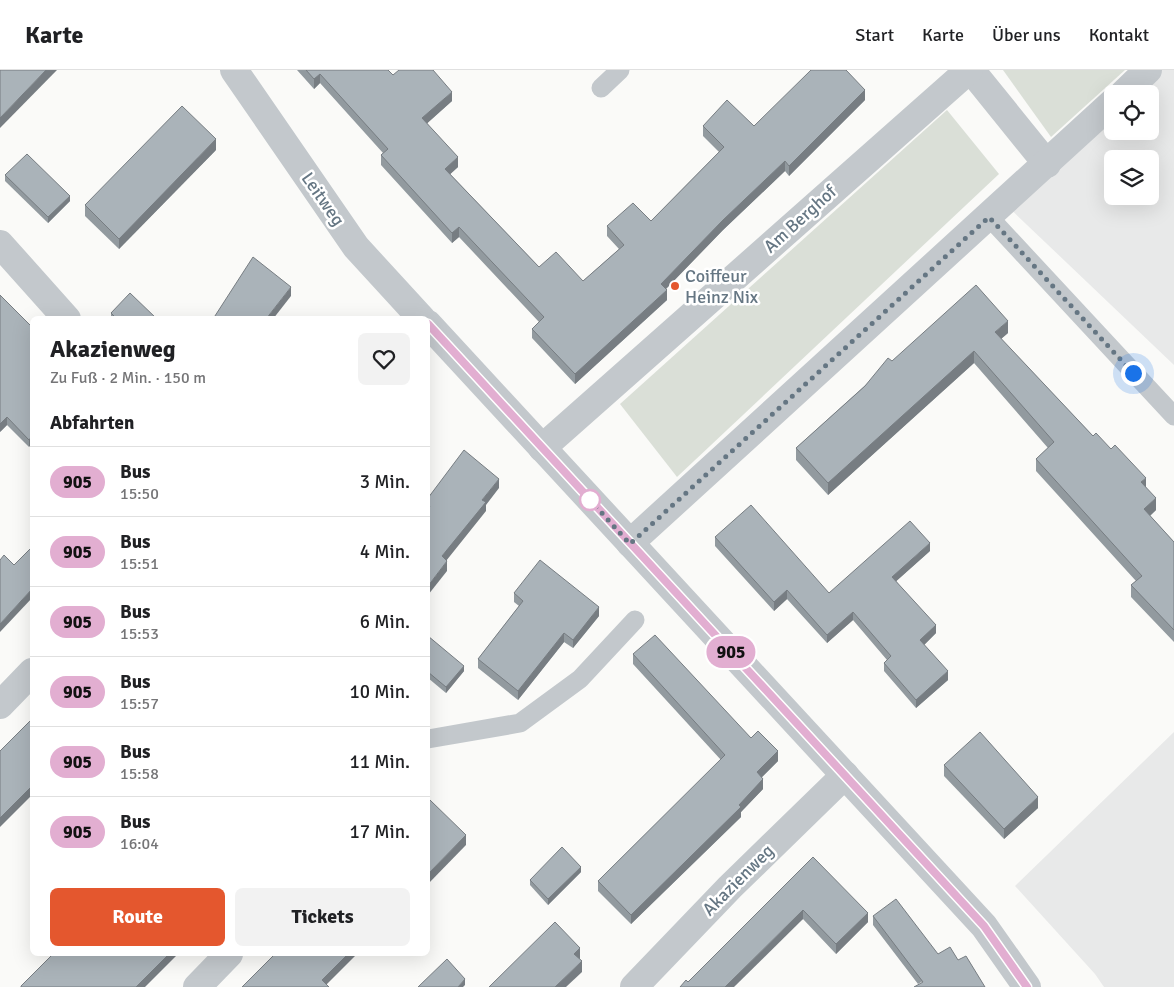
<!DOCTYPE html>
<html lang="de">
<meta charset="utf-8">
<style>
:root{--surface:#fff;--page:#f2f2f2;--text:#202124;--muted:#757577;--line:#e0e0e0;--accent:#e4572e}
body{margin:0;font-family:Signika,sans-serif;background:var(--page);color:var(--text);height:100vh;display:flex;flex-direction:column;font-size:19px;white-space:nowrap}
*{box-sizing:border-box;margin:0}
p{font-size:16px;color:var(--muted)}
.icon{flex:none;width:28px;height:28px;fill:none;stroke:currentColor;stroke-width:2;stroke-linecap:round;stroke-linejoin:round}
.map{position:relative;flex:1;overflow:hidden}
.panel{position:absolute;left:30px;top:246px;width:400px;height:640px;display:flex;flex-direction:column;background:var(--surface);border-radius:8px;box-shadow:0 5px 20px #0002}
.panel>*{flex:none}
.badge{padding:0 10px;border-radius:16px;font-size:18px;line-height:32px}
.controls{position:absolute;left:1104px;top:15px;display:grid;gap:10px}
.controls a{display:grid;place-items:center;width:55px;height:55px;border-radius:8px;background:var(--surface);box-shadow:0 5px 20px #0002;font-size:25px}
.you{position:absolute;width:25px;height:25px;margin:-12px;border:4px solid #fff;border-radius:50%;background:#1a73e8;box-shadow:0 0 0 8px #1a73e833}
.map>.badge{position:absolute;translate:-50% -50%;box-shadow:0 0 0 2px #fff}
h2{padding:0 20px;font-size:19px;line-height:45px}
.round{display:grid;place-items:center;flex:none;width:52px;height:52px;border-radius:8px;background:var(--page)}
.overview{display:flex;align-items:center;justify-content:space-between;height:85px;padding:0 20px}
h1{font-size:24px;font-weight:700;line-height:38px}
.primary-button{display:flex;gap:10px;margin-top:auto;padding:10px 20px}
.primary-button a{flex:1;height:58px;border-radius:8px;background:var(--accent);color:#fff;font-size:20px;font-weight:700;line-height:58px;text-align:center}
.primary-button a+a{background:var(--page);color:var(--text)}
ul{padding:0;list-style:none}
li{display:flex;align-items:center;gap:15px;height:70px;padding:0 20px;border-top:1px solid var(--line)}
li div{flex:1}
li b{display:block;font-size:19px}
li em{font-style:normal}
li .badge{min-width:55px;font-weight:700;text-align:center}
header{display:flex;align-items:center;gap:30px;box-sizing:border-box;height:70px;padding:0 25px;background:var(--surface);border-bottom:1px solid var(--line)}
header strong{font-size:24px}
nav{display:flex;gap:28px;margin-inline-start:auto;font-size:18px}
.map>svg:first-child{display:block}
</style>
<header>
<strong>Karte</strong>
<nav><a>Start</a><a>Karte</a><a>Über uns</a><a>Kontakt</a></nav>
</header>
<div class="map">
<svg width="1174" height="917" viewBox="0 0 1174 917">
<rect width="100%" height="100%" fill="#fafaf8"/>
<!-- built -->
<g fill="#e8e9e9" fill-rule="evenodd">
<path d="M1154,0H1174V295L1003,132L1112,36V61H1150V24H1127ZM1112,89H1150V126H1112Z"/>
<path d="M1174,662V917H1104L1095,904L1015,816Z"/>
</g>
<!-- green -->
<g fill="#dadfd7">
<path d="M1003,0H1125L1051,67Z"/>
<path d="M947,40L999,104L677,407L620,334Z"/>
</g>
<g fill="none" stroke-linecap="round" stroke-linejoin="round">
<!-- service -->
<g stroke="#c3c8cc" stroke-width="19">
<path d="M601,18L620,0"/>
<path d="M989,147L1174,346"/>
<path d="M428,669L520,653L580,609L635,550"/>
</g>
<!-- minor -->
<g stroke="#c3c8cc" stroke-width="28">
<path d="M234,0L356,177L422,249"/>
<path d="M971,0L1047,94"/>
<path d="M1123,24L1148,0"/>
<path d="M0,174L67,249"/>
<path d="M428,254L984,856L1027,917"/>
<path d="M542,378L969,0"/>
<path d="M630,473L1112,33"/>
<path d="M0,635L32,602"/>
<path d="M197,917L229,884"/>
<path d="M634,917L730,817L845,705"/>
</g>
</g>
<!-- wall -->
<g fill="#929a9f">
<path d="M297,0H388L393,5L452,31L427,53L458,97L450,104L539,197L583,211L619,179L607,166V156L651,151L719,82L703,66V56H754L865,30L789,106L785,101L723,160L666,219L667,230L575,314L532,268V259L539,252L459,167L452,173L381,95V85L383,83L320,13L314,19Z"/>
<path d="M216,80L119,179L85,146V135Z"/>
<path d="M5,105L70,131L48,153L5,111Z"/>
<path d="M111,243L157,249H111Z"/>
<path d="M32,257L29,377L7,355L0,362Z"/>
<path d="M1008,263L1001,269L1093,366L1146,417L1156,440L1150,446L1174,472V572L1131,527V515L1136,511L1036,401V389L1048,378L974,293L828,425L796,390V378L892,291Z"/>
<path d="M715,467L829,523L930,481L896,511L936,563L924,575L948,610L916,638L884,601V593L887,590L853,550L827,573L787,529L774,541L715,476Z"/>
<path d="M514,523L599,546L573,578L564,572L518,630L478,598V589L519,536L514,532Z"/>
<path d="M428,566L464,601L446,623L428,608Z"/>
<path d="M633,584L751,668L778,691L762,707L763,719L741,742V747L631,854L598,821V811L721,690L633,594Z"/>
<path d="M944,695L1038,738L1004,769L944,706Z"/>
<path d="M813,787L868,852L836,884L803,849L688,912Z"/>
<path d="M581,802L548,835L530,815V810Z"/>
<path d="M873,846L938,884L958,890L918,914L873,855Z"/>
</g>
<!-- shaded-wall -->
<g fill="#777d82">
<path d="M46,0H57L0,58V48Z"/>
<path d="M320,4V13L314,19V9Z"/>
<path d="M865,20V30L789,106V96Z"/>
<path d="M452,22V31L422,58V48Z"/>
<path d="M216,69V80L119,179V169Z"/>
<path d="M458,87V97L445,109V99Z"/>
<path d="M785,91V101L723,160L661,224V214L723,150Z"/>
<path d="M70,126V131L48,153V147Z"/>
<path d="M459,157V167L452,173V163Z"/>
<path d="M291,217V226L273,249H266Z"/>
<path d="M667,220V230L575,314V304Z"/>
<path d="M1008,251V263L995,274V262Z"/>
<path d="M974,281V293L828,425V413Z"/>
<path d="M7,347V355L0,362V354Z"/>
<path d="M32,366V374L29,377V370Z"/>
<path d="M1146,408V420L1141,412Z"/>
<path d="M499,409V418L486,435V441L442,496V486L482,430Z"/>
<path d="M1156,428V440L1144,451V439Z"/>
<path d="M930,473V481L892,515V507Z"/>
<path d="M447,491V501L428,525V516Z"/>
<path d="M32,519V528L0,562V554Z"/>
<path d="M787,520V529L774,541V532Z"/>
<path d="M599,537V546L573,578V570Z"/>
<path d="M853,542V550L827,573V565Z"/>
<path d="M936,555V563L920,579V570Z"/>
<path d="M564,563V572L518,630V621Z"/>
<path d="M464,596V601L446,623V617Z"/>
<path d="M948,601V610L916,638V630Z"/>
<path d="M778,681V691L757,712V702Z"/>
<path d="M763,709V719L741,742V747L631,854V845Z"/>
<path d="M32,716V725L0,757V748Z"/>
<path d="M1038,727V738L1004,769V759Z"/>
<path d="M466,765V775L428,814V804Z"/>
<path d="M581,797V802L548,835V829Z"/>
<path d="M803,840V849L734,917H725Z"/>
<path d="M868,843V852L836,884V874Z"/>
<path d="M580,878V889L574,895V884Z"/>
<path d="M169,884H178L145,917H136Z"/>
<path d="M348,884H357L324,917L322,910Z"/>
<path d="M582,891V902L566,917H555Z"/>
<path d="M465,909V915L463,917H458Z"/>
</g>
<!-- building -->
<g fill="#aab3b9" stroke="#777d82">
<path d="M0,0H46L0,48Z"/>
<path d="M306,0H388L393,5L399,0H433L452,22L422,48L458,87L445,99L539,197L556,182L583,211L624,175L607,156L633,133L651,151L724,77L703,56L727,30L754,56L811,0H846L865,20L789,96L785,91L723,150L661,214L667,220L575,304L532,259L544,247L459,157L452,163L381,85L388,79L320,4L314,9Z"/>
<path d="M182,36L216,69L119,169L85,135Z"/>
<path d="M27,84L70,126L48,147L5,105Z"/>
<path d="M253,187L291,217L266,249H213Z"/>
<path d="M976,215L1008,251L995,262L1093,366L1096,363L1111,379L1115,375L1146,408L1141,412L1156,428L1144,439L1174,472V560L1131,515L1142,506L1036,389L1054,372L974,281L828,413L796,378L865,316L888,288L892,291Z"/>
<path d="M130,223L157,249H117L111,243Z"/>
<path d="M0,225L32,257V366L29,370L7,347L0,354Z"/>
<path d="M464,380L499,409L482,430L486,432L442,486L447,491L428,516V439L430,436L428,434V428Z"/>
<path d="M751,435L829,523L910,451L930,473L892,507L936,555L920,570L948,601L916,630L884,593L891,586L853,542L827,565L787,520L774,532L715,467Z"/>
<path d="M32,477V519L0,554V490L4,485L14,495Z"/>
<path d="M540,490L599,537L573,570L564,563L518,621L478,589L523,531L514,523Z"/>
<path d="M655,565L751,668L758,661L778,681L757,702L763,709L739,735L741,737L631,845L598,811L725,685L633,584Z"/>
<path d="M428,566L464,596L446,617L428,602Z"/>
<path d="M32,649V716L0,748V681Z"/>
<path d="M980,662L1038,727L1004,759L944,695Z"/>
<path d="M430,730L466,765L428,804V732Z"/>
<path d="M562,777L581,797L548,829L530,810Z"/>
<path d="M813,787L868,843L836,874L803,840L725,917H680L686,910L688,912Z"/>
<path d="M896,829L938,884L950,877L958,890L966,886L985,917H914L923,912L873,846Z"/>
<path d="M555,852L580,878L574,884L582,891L555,917H489Z"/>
<path d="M53,884H169L136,917H21V916Z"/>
<path d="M275,884H348L322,910L329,917H242Z"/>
<path d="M447,889L465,909L458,917H418Z"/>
</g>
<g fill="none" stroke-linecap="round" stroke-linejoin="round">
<!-- line casing -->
<g stroke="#fff" stroke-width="11">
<path id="line" d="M428,254L984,856L1027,917"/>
</g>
<!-- line -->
<use href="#line" stroke="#e2aed1" stroke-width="8"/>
<!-- walk -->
<path stroke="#657683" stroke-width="5" stroke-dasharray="0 9" d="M590,430L630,474L989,147L1133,303"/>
</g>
<!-- markers -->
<circle fill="#e4572e" stroke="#fff" stroke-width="2" cx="675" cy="216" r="5"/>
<circle fill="#fff" stroke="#e2aed1" stroke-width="2.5" cx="590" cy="430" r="10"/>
<g text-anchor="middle" stroke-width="5" stroke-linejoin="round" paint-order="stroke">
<!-- street labels -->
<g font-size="18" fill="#657683" stroke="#fff">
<text transform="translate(323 129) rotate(55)" y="6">Leitweg</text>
<text transform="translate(800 149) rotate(-42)" y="6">Am Berghof</text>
<text transform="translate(738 810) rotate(-45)" y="6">Akazienweg</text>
</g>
<!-- poi labels -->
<g font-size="18" fill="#657683" stroke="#fff" text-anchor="start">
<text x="685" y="212">Coiffeur<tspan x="685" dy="21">Heinz Nix</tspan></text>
</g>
</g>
</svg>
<div class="controls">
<a><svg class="icon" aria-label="locate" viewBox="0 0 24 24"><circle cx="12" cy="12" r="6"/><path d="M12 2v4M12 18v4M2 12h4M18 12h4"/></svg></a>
<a><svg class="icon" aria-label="layers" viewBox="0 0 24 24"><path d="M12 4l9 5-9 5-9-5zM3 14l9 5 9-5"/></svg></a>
</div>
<div class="you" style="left:1133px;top:303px"></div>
<b class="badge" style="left:731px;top:582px;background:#e2aed1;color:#111">905</b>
<section class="panel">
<div class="overview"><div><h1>Akazienweg</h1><p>Zu Fuß · 2 Min. · 150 m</p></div><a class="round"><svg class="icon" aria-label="heart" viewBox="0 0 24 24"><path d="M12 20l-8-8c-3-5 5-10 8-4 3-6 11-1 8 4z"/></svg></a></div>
<h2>Abfahrten</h2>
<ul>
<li><span class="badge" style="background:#e2aed1;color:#111">905</span><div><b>Bus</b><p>15:50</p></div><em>3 Min.</em></li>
<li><span class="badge" style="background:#e2aed1;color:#111">905</span><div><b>Bus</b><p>15:51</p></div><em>4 Min.</em></li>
<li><span class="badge" style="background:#e2aed1;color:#111">905</span><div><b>Bus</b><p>15:53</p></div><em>6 Min.</em></li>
<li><span class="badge" style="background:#e2aed1;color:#111">905</span><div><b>Bus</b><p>15:57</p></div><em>10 Min.</em></li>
<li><span class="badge" style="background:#e2aed1;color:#111">905</span><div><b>Bus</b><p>15:58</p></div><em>11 Min.</em></li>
<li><span class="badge" style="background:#e2aed1;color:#111">905</span><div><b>Bus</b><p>16:04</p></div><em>17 Min.</em></li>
</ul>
<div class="primary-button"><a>Route</a><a>Tickets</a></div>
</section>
</div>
